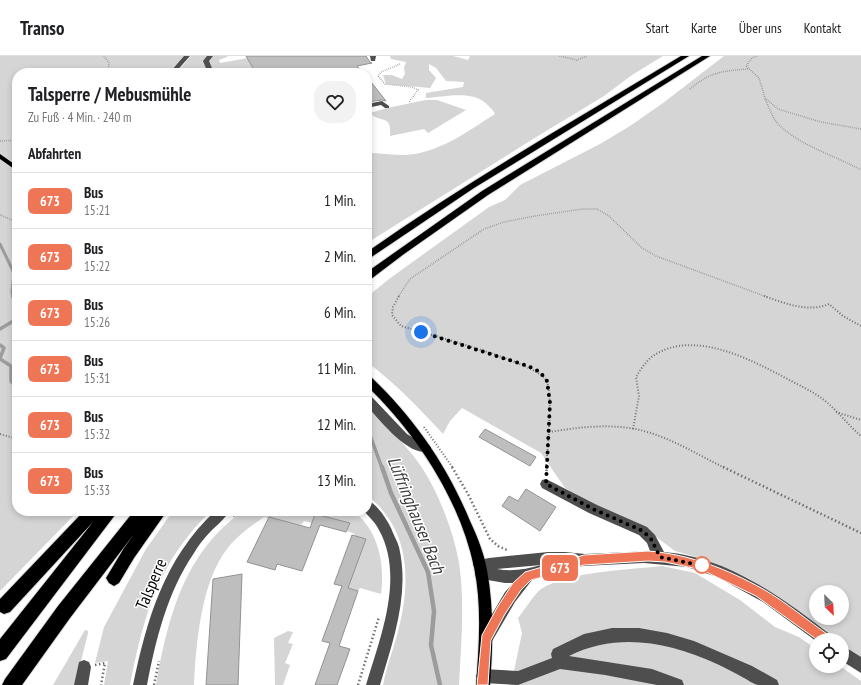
<!DOCTYPE html>
<html lang="de">
<meta charset="utf-8">
<style>
:root{--surface:#fff;--page:#f2f2f2;--text:#202124;--muted:#757577;--line:#e0e0e0}
body{margin:0;font-family:"PT Sans Narrow",sans-serif;background:var(--page);color:var(--text);height:100vh;display:flex;flex-direction:column;font-size:15px;white-space:nowrap}
*{box-sizing:border-box;margin:0}
p{font-size:13px;color:var(--muted)}
.icon{flex:none;width:22px;height:22px;fill:none;stroke:currentColor;stroke-width:2;stroke-linecap:round;stroke-linejoin:round}
.map{position:relative;flex:1;overflow:hidden}
.sheet{position:absolute;left:12px;top:12px;width:360px;height:448px;display:flex;flex-direction:column;background:var(--surface);border-radius:16px;box-shadow:0 2px 6px #0003}
.sheet>*{flex:none}
.badge{padding:0 8px;border-radius:6px;font-size:14px;line-height:26px}
.needle{width:26px;rotate:156deg}
.tools{position:absolute;left:809px;top:529px;display:grid;gap:8px}
.tools a{display:grid;place-items:center;width:40px;height:40px;border-radius:50%;background:var(--surface);box-shadow:0 2px 6px #0003;font-size:20px}
.you{position:absolute;width:20px;height:20px;margin:-10px;border:3px solid #fff;border-radius:50%;background:#1a73e8;box-shadow:0 0 0 6px #1a73e833}
.map>.badge{position:absolute;translate:-50% -50%;box-shadow:0 0 0 2px #fff}
h2{padding:0 16px;font-size:15px;line-height:36px}
.round{display:grid;place-items:center;flex:none;width:42px;height:42px;border-radius:16px;background:var(--page)}
.headline{display:flex;align-items:center;justify-content:space-between;height:68px;padding:0 16px}
h1{font-size:19px;font-weight:600;line-height:30px}
ul{padding:0;list-style:none}
li{display:flex;align-items:center;gap:12px;height:56px;padding:0 16px;border-top:1px solid var(--line)}
li div{flex:1}
li b{display:block;font-size:15px}
li em{font-style:normal}
li .badge{min-width:44px;font-weight:700;text-align:center}
header{display:flex;align-items:center;gap:24px;box-sizing:border-box;height:56px;padding:0 20px;background:var(--surface);border-bottom:1px solid var(--line)}
header strong{font-size:19px}
nav{display:flex;gap:22px;margin-inline-start:auto;font-size:14px}
.map>svg:first-child{display:block}
</style>
<header>
<strong>Transo</strong>
<nav><a>Start</a><a>Karte</a><a>Über uns</a><a>Kontakt</a></nav>
</header>
<div class="map">
<svg width="861" height="629" viewBox="0 0 861 629">
<rect width="100%" height="100%" fill="#fff"/>
<!-- green -->
<g fill="#d5d5d5" fill-rule="evenodd">
<path d="M0,0H184L168,17H17V455H78L0,535Z"/>
<path d="M191,0H209L210,17H176Z"/>
<path d="M212,0H229L219,4L220,7L248,2L256,17H213L209,7V2Z"/>
<path d="M390,0H453L468,4L470,0H663L632,19L604,40L533,83L367,187V97C380,97 392,99 404,99C438,98 468,75 495,58L494,56C491,52 487,48 483,45C468,35 443,41 426,42V37L463,31L464,26L446,25L436,12L429,8V14L436,22L430,32L386,28L383,19H392L402,23L405,18L404,12L406,6L391,3Z"/>
<path d="M724,0H861V602L842,588V584H837L779,542L748,522L703,503L675,495L644,472L583,443L565,432L541,397L462,352L450,365L443,378C419,352 396,328 367,306V241L389,223L489,151L505,144L520,129L600,88L630,70L663,47ZM816,536H842V562H816Z"/>
<path d="M426,44H437L466,54L428,77L424,73L390,80C392,57 380,68 370,57L387,52Z"/>
<path d="M367,350C384,367 400,383 415,402C436,429 453,473 459,507C465,547 461,589 459,629H383C386,612 393,595 397,579C411,528 412,475 367,439Z"/>
<path d="M173,455H211C159,504 143,561 130,629H104L108,605L95,607L104,571L146,493Z"/>
<path d="M243,455H353C379,474 385,509 381,538L360,532L358,535L348,532L366,483L354,480L355,478L347,475L350,467L315,458L312,467L304,465L301,469L264,461C251,470 237,480 227,493C201,526 196,588 194,629H156C168,561 184,497 243,455Z"/>
<path d="M662,510L695,517L740,544L775,571L799,581L816,593V610H840L861,625V629H511L522,577L518,562C524,555 534,538 541,533C571,515 627,514 662,510Z"/>
<path d="M85,574L88,575V577L75,629H53Z"/>
<path d="M288,575L293,576L288,587L293,588L285,607L290,609L283,629H275L274,582Z"/>
</g>
<g fill="none" stroke-linecap="round" stroke-linejoin="round">
<!-- stream-far2 -->
<path stroke="#9c9c9c" stroke-width="3" d="M0,188L14,217L12,236L13,241"/>
<!-- stream-far1 -->
<g stroke="#9c9c9c" stroke-width="3.5">
<path d="M0,273L15,264L16,251L13,240"/>
<path d="M0,289L4,292L0,302"/>
<path d="M0,303L11,310V325L17,332"/>
<path d="M367,371L382,412"/>
</g>
<!-- stream -->
<path stroke="#9c9c9c" stroke-width="4.5" d="M382,411L391,437L428,516L434,555L431,589L440,629"/>
</g>
<!-- building -->
<g fill="#bebebe" stroke="#929292">
<path d="M246,0H366L370,6L372,7L357,10L363,17H256Z"/>
<path d="M367,21L375,31L386,45L382,44L367,46Z"/>
<path d="M485,373L536,401L530,410L479,381Z"/>
<path d="M526,433L556,451L540,475L502,450L509,440L518,445Z"/>
<path d="M315,458L350,467L346,476L320,469L302,515L277,508L275,514L247,506L269,461L310,472Z"/>
<path d="M352,479L366,483L348,532L358,535L339,590L350,593L337,629H315L330,587L322,585L342,530L334,528Z"/>
<path d="M242,518L238,629H206L213,523Z"/>
</g>
<g fill="none" stroke-linecap="round" stroke-linejoin="round">
<!-- major casing -->
<g stroke="#dbdbdb" stroke-width="2">
<g id="major">
<path d="M0,98L17,110V115L0,103Z"/>
<path d="M367,320L371,321C414,362 447,409 470,465C477,480 484,497 487,514C494,552 493,590 490,629H476C479,590 482,550 474,511C460,444 416,377 367,330Z"/>
</g>
</g>
<!-- highway casing -->
<g stroke="#dbdbdb" stroke-width="2">
<g id="highway">
<path d="M681,0H689L474,132L367,204V196C468,125 575,64 681,0Z"/>
<path d="M702,0H710L488,139L404,198L371,223L367,225V216L482,135Z"/>
<path d="M84,455H101L100,457L102,455H118L6,603L0,605V583L93,466L10,556L4,558L0,556V543Z"/>
<path d="M134,455H150L149,459L151,455H167L134,502L119,527L114,530L109,527L106,522L124,492L134,478L70,562L22,629H2L5,623L58,550Z"/>
</g>
</g>
<!-- path-far2 -->
<g stroke="#707070" stroke-width="1.5" stroke-dasharray="0.5 1.5" stroke-linecap="butt">
<path d="M104,0L109,7L108,17"/>
<path d="M559,0L577,4L587,0"/>
<path d="M757,0L752,2L746,10L759,22L765,42L778,53L821,66L861,73"/>
<path d="M400,8L381,16L378,20L385,28L412,31L418,34L409,46"/>
<path d="M690,33C710,16 722,15 748,13"/>
<path d="M765,43C769,51 773,64 780,70C803,91 834,99 861,114"/>
<path d="M0,85L17,84"/>
<path d="M0,159L17,166"/>
<path d="M398,241L410,223L484,173L504,166L535,160L582,153H597L609,160L642,192L656,200L767,241"/>
</g>
<!-- path-far1 -->
<g stroke="#707070" stroke-width="2" stroke-dasharray="1 2" stroke-linecap="butt">
<path d="M399,240L393,251L392,259L401,270C427,278 535,306 546,324C552,334 549,364 549,376"/>
<path d="M764,240C784,247 808,257 829,248L843,260L861,270"/>
<path d="M836,356L861,364"/>
<path d="M424,371L453,412"/>
<path d="M633,373L639,340L636,321C641,313 647,303 656,298C695,275 747,302 782,320C796,328 811,334 824,344C838,355 848,369 861,380"/>
<path d="M0,378L17,383"/>
<path d="M546,412L549,376C575,372 602,368 629,372C664,377 694,397 725,412"/>
</g>
<!-- path -->
<g stroke="#707070" stroke-width="2.5" stroke-dasharray="1.5 2.5" stroke-linecap="butt">
<path d="M452,411L468,438L490,483L498,490L507,494"/>
<path d="M723,411L861,477"/>
<path d="M546,419L547,411"/>
<path d="M233,460L240,455"/>
<path d="M95,609L105,607L101,629"/>
<path d="M154,629L159,605"/>
<path d="M358,629L379,561"/>
</g>
<!-- minor -->
<g fill="#4e4e4e" fill-rule="evenodd">
<path d="M184,0H190L175,17H169Z"/>
<path d="M207,0H213L209,5L214,17H208L203,5Z"/>
<path d="M370,0H376L375,5H371Z"/>
<path d="M382,45L389,50V52H385L381,49L367,52V48Z"/>
<path d="M367,339L371,340L407,378L417,384L429,389L431,392L429,395C409,402 379,363 367,350Z"/>
<path d="M546,423L597,449L647,471L655,479L664,496C728,501 781,541 831,579L833,584L816,585L763,546L717,521L687,511L644,507L583,510L532,524L515,546L491,587L486,589L481,587L479,582L481,577L505,536L513,527H505L476,522L475,517L476,514L473,509L474,505L489,502L548,496H565L585,498L650,495L647,487L639,479L589,457L542,432L540,428L542,424ZM541,509C527,513 512,516 497,513Z"/>
<path d="M367,444C377,448 386,462 391,472C393,478 397,484 399,491C410,538 393,585 380,629H366C380,582 405,521 379,474C376,467 369,461 364,455H367Z"/>
<path d="M215,455H229C225,463 217,469 211,475C204,482 198,490 194,497C167,537 156,583 147,629H133C147,563 164,503 215,455Z"/>
<path d="M612,572H639L667,577L694,585L752,610L777,624L779,629C773,629 764,629 758,629C753,628 748,624 744,622C735,617 726,612 717,608C668,586 618,576 569,600L652,613L682,624L684,629H657L605,619L560,613L518,629L483,627L478,625L476,620L478,615L483,613L518,615L552,602L551,598L553,593L584,578Z"/>
<path d="M842,589L861,601V617L842,605Z"/>
<path d="M84,604L89,606L91,611L88,629H74L79,606Z"/>
</g>
<!-- major -->
<use href="#major" fill="#000" fill-rule="evenodd"/>
<!-- highway -->
<use href="#highway" fill="#000" fill-rule="evenodd"/>
</g>
<!-- line -->
<path fill="#ee7656" stroke="#fff" d="M648,495C689,498 727,513 763,533C786,546 808,565 830,580L832,584L830,588L826,589L823,588L756,540L702,514L665,506L648,505L584,509L562,516L531,524L521,534L505,558L491,584L488,629H477L482,579L498,550L513,527L525,516L584,499Z"/>
<g fill="none" stroke-linecap="round" stroke-linejoin="round">
<!-- walk -->
<path stroke="#000" stroke-width="4" stroke-dasharray="0 7.2" d="M421,276L528,310L540,316L547,325L550,347L546,428L593,453L643,475L651,483L660,501L703,510L702,509"/>
</g>
<!-- markers -->
<circle fill="#fff" stroke="#ee7656" stroke-width="2" cx="702" cy="509" r="8"/>
<g text-anchor="middle" stroke-width="3" stroke-linejoin="round" paint-order="stroke">
<!-- near-street labels -->
<g font-size="17" fill="#000" stroke="#fff">
<text transform="translate(151 528) rotate(-67)" y="6">Talsperre</text>
</g>
<!-- near-water labels -->
<g font-size="18" font-style="italic" fill="#3d3d3d" stroke="#fff">
<text transform="translate(416 459) rotate(68)" y="6">Lüffringhauser Bach</text>
</g>
</g>
</svg>
<div class="tools">
<a><svg class="needle" viewBox="-14 -14 28 28"><path d="M0-13l5 13h-10z" fill="#e53935"/><path d="M0 13l5-13h-10z" fill="#757577"/></svg></a>
<a><svg class="icon" aria-label="locate" viewBox="0 0 24 24"><circle cx="12" cy="12" r="6"/><path d="M12 2v4M12 18v4M2 12h4M18 12h4"/></svg></a>
</div>
<div class="you" style="left:421px;top:276px"></div>
<b class="badge" style="left:560px;top:512px;background:#ee7656;color:#fff">673</b>
<section class="sheet">
<div class="headline"><div><h1>Talsperre / Mebusmühle</h1><p>Zu Fuß · 4 Min. · 240 m</p></div><a class="round"><svg class="icon" aria-label="heart" viewBox="0 0 24 24"><path d="M12 20l-8-8c-3-5 5-10 8-4 3-6 11-1 8 4z"/></svg></a></div>
<h2>Abfahrten</h2>
<ul>
<li><span class="badge" style="background:#ee7656;color:#fff">673</span><div><b>Bus</b><p>15:21</p></div><em>1 Min.</em></li>
<li><span class="badge" style="background:#ee7656;color:#fff">673</span><div><b>Bus</b><p>15:22</p></div><em>2 Min.</em></li>
<li><span class="badge" style="background:#ee7656;color:#fff">673</span><div><b>Bus</b><p>15:26</p></div><em>6 Min.</em></li>
<li><span class="badge" style="background:#ee7656;color:#fff">673</span><div><b>Bus</b><p>15:31</p></div><em>11 Min.</em></li>
<li><span class="badge" style="background:#ee7656;color:#fff">673</span><div><b>Bus</b><p>15:32</p></div><em>12 Min.</em></li>
<li><span class="badge" style="background:#ee7656;color:#fff">673</span><div><b>Bus</b><p>15:33</p></div><em>13 Min.</em></li>
</ul>
</section>
</div>
